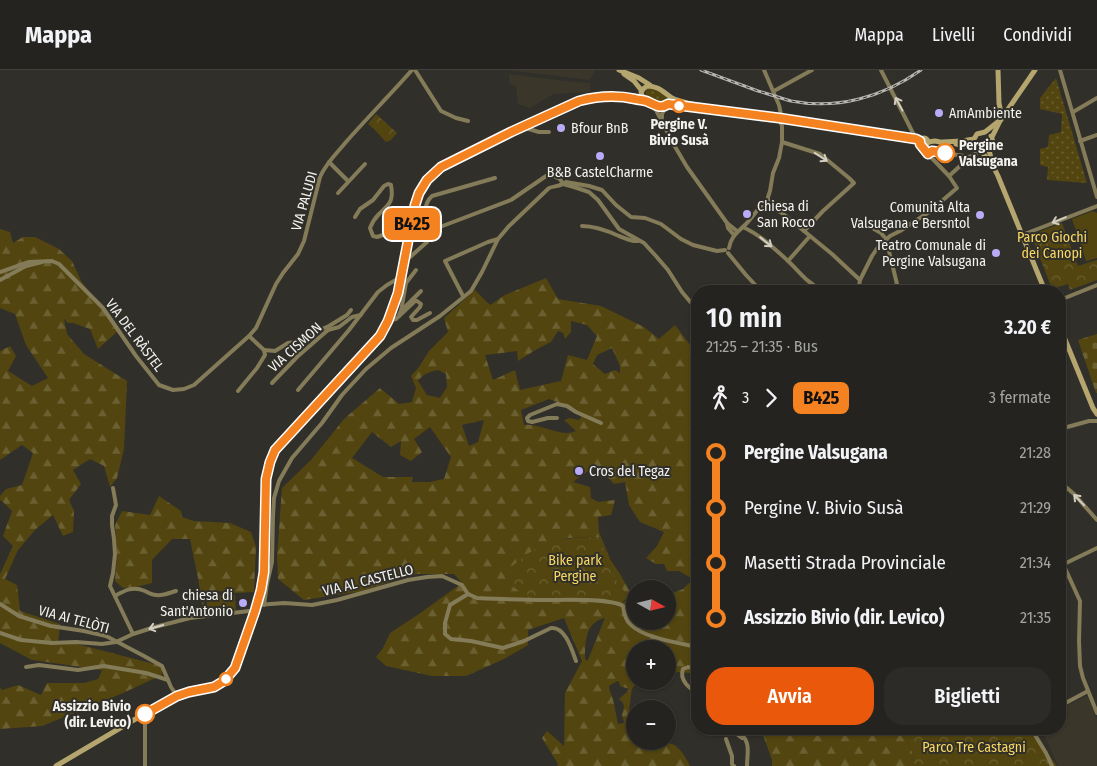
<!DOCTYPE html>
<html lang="it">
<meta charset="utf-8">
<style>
:root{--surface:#25231f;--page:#2d2b28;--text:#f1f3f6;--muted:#a3a4a4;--line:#42403d;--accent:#ea580c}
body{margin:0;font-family:"Fira Sans Condensed",sans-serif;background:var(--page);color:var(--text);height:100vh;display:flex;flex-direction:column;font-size:19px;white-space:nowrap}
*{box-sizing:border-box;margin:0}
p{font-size:16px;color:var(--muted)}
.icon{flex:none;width:28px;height:28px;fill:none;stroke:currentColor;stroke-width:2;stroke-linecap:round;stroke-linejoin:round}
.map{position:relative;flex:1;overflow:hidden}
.sheet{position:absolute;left:691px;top:215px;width:375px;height:450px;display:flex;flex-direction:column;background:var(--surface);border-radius:20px;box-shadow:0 1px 4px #0004,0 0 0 1px var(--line)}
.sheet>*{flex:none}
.badge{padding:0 10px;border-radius:8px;font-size:18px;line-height:32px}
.needle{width:32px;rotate:98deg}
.tools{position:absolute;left:626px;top:510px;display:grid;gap:10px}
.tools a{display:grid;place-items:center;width:50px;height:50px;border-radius:50%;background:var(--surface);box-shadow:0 1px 4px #0004,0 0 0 1px var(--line);font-size:25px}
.map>.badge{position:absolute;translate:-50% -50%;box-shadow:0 0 0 2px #fff}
.legs{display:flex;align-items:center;gap:8px;height:55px;padding:0 15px;font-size:16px}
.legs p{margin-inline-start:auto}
.overview{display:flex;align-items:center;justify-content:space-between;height:85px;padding:0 15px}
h1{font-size:28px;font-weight:600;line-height:38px}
.button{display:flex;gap:10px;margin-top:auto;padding:10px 15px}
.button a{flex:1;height:58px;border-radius:20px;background:var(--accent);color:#fff;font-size:20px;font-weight:600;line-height:58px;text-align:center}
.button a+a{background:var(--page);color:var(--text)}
ul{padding:0 15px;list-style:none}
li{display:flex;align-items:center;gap:18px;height:55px;font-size:19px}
li i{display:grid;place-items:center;width:8px;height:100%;margin:0 6px;background:currentColor}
li i::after{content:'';width:12px;height:12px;margin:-6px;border:4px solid;border-radius:50%;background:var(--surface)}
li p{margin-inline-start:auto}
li:first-child i{background:linear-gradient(#0000 50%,currentColor 0)}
li:last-child i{background:linear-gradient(currentColor 50%,#0000 0)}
header{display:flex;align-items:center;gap:30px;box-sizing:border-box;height:70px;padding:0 25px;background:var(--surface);border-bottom:1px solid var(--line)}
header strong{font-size:24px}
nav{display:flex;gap:28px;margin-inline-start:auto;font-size:18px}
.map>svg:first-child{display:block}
</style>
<header>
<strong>Mappa</strong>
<nav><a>Mappa</a><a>Livelli</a><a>Condividi</a></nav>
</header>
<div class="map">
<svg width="1097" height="696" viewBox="0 0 1097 696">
<defs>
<pattern id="grass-dots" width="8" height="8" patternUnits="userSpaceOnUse" patternTransform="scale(1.25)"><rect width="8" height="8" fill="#52450f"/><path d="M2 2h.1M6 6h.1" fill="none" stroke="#6b6032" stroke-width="1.8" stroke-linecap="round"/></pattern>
<pattern id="forest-firs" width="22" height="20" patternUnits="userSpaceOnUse" patternTransform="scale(1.25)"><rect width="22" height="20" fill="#52450f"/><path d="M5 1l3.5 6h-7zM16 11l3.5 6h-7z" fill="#6b6032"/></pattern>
<pattern id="cemetery-stones" width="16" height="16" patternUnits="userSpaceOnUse" patternTransform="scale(1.25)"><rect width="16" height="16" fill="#52450f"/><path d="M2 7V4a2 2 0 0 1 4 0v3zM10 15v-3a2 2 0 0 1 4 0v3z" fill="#6b6032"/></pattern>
<pattern id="park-crowns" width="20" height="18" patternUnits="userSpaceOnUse" patternTransform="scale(1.25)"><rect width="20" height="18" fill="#52450f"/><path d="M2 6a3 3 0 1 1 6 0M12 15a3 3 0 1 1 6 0" fill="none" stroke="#6b6032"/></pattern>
</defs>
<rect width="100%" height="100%" fill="#312f29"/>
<!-- built -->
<g fill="#3a362a">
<path d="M508,0H595L590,10Z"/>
<path d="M509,4L574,12L590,13V22L554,24L530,38L518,34L516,16L509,13Z"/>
<path d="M1086,626L1088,627L1097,649V696H1058L1043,662L1048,659H1060V651L1068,645L1065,637Z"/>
</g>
<!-- grass -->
<g fill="url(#grass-dots)">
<path d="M1056,8L1087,113L1047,110L1048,97L1040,95V79L1048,77L1049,65L1061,62L1062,44L1040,39V28Z"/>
<path d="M647,19C654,18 661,22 666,26L667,31L663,33C655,32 641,29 647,19Z"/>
</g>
<!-- forest -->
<g fill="url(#forest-firs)" fill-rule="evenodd">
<path d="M0,159L10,162L13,173L23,167H35L59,179L72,191L81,211L119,260L98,279L90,259L73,253H68L64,249L67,264L84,284L127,311L124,379L117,408L110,417L104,396L90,389L73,400L81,414L69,430L74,441L73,462L63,466L53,445L35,460L18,480L5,509L17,515L20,541L60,554L58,574L73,573L162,596V605L123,623L42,656L0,659V617L2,620L18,615L41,625L47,613H84L98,609L102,600L32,590L0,573V504L13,476L3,466L12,441L3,432L0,430V426L6,419L22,415L33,383L22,375L0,390V281L10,276L16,286L8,301L32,316L48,308L26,275L15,244L0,238Z"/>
<path d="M546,208L558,229L601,236L644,257L659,269L675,255L697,284V604L680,602L668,603V579H635V611H639L632,618L629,640L635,651V671C644,671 665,671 672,674C680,677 686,688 690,696H557L558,694L542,668L547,661L564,676L565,623L582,591L564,548L528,560V575L504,589L466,606H432L386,596L376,587L383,578L390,563L419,544L462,513L454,504H417L357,522L304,530L278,509L277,486L282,418L311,390L344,349L380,318L399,334L412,332L416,318L411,306L419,297L429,281L448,262L444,248L475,220L490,235L505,225ZM571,251L587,255L597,266L587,290L568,285L561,311L520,320L515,300L493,310L485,285L517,281L518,291L537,279L551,272L558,261L563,263L565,269L571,262ZM612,278L620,296V303L615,300L605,304L593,294L597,285ZM438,300L446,304L447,317L440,328L427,325L418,311C423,304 429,302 438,300ZM549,329L576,339L582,346L579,350L570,348L564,350L576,361C560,368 541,353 524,355L521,340ZM484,350L478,372L469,376L462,355ZM430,357L451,387L444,409L430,412H412L413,407H383L352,388L372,362L391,377L401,371L400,385L411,391L422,382L414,369ZM596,395L614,414L625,412L629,435L640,452L664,462L657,476L646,488L656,494H664L667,501H679L693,509L683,519L668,525V551H635V524L629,520L620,504L610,489L599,462L598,447L611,445L615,430L598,432L591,428L590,417L573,412ZM600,467L602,476L605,482V490L613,505L629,529L621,533L616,531L543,475L568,468ZM605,548L588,590L587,591L585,589C585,573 585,552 605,548ZM617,611L619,612L620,616L629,619L627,622L619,629L623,633L624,637L622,645L624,653L618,654L613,629L610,621L609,616Z"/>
<path d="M159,426L181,441L182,447L194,451L230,453L251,462L256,477L254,522L237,523L217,521L205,523L203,539L198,508L190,469H172L152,490V513L136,517L123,518L115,511L117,485L115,455L122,441L150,445Z"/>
<path d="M761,659H892C906,666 915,680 914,696H772V690Z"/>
</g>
<!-- cemetery -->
<path fill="url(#cemetery-stones)" d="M1097,264V323H1096L1078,270Z"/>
<!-- park -->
<g fill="url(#park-crowns)">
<path d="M376,44L397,63L391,70L386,72L374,59L368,54Z"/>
<path d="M1062,153L1078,196L1097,190V210L1070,220L1068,214L1052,219L1031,165Z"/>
<path d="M600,467L602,476L605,482V490L613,505L629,529H626L621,533L616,531L530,526L520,522L509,513L511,497C521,489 530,481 541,476C558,467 581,468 600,467Z"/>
<path d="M892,659H1031L1057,696H914C915,680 906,666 892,659Z"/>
</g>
<!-- pitch -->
<g fill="#52450f">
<path d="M1093,141L1097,143V188L1086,191L1072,149Z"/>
<path d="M207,525H235L236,540L207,541Z"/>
</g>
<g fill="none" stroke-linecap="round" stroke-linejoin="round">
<!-- street -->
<g stroke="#847b59" stroke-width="4">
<path d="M415,0L441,41L456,48L468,51"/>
<path d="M764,0L779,35L782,49"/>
<path d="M881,0L916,69"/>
<path d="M1060,0L1097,127"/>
<path d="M774,21L812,0"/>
<path d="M653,36L656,40L674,75L687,97L727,153L737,161"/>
<path d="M1073,42L1097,28"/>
<path d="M662,48V44L666,36"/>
<path d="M522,57L539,62H549"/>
<path d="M1080,71L1097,65"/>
<path d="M782,72L820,84L849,108L854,113L823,141L804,161"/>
<path d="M928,84L932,81L970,87"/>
<path d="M329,92L348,111"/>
<path d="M949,106L970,87L980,81"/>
<path d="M495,108L432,126C422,135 425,149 432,160L511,130L549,104L560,109L563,114"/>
<path d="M563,114L574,117L589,122L598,130L619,159L644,173L655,185L668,200L682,222L698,241"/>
<path d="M338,123L365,94"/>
<path d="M771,137L768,131V127L770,121L773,103L779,88L782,72V56L779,49"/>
<path d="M355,147L360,139L373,130L384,116L388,114L391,115C394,132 389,134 379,144C375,148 372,153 370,158L373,166L377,167L383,165L404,151L413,139"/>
<path d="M727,153L728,158L734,165"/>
<path d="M582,156C594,156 608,161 619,166C625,168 631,172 638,171"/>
<path d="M743,157C760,165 774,178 787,190C801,203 806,212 823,221"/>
<path d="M874,159L881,163L886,169L897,214L888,221"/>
<path d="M1022,165L1097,136"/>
<path d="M729,178C731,166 737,163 745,155C750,150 755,143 760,137H771L782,143L832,184L860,210"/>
<path d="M728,183L746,205L761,221"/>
<path d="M405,189L409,188L427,172L432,160"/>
<path d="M788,191L810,166"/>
<path d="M0,202L29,192L52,191L59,194L103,238L136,286L159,315L173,320L184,319L194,315L249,266L256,258L276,214L283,203L298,184L304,171L320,107C326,93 337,83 346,72C367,48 391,24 412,0"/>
<path d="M0,210L26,196L42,192"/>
<path d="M858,221L860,210L872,186L878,177L890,166L900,161L929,142L957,118L949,106L928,84L922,75"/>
<path d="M463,226L445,191L488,172L498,169"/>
<path d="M1060,230L1097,215"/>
<path d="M401,241L421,221"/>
<path d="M399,245L401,241L406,213L416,200"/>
<path d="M388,251L396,249L415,231H417L421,234L420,237L411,247L413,250H417L430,243"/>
<path d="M264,280L275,281L288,273L307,270L315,262L329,256L347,245L351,240"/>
<path d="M272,313L297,287L328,260L339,257L352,247L361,245"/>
<path d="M298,320L349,260L378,222L387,215L401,207"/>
<path d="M238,321L257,298L265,285L264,280L249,266"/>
<path d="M557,348H548L532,352L528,351L527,348L530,345L557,334L567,336L576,342L601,353"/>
<path d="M1060,359L1089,351H1097"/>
<path d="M1060,412L1074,424L1097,450"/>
<path d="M113,418L116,435L112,446V455L114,469L115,484L113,503L110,516L133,564"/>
<path d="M1060,487L1080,531L1079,571L1080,596L1083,608L1097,643"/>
<path d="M1064,494L1097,478"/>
<path d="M468,524L450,535L445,553V564L451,569L471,571L503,578L524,571L551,558C565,556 572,580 576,591"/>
<path d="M115,526C125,520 133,516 145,521C149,523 152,525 156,525C163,526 169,523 176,521"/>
<path d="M0,534L19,546L51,556L84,561L106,566L144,586L162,596L171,617L177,626"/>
<path d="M257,535L284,533L312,535L337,530L408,510L427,507L442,506L462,515L468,524L477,528C500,529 523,530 546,530C564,530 610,528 623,536C624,542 625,550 630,554C643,568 679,573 698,577"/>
<path d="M264,535L267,514L272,492L273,446L274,428L279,411L292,388L322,353L342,325L366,299L391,278L440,246L471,221L482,202L498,169L509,156L549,118C554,116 562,116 566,112L589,116L602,120L616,135L631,147L645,148L661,154L681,169L693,175L717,181L725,180"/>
<path d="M0,563L21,570L52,573L76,572L102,574L116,572L133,564L155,557L190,548L249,541H255"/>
<path d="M26,597L39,595L78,600L104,596L146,603L168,610"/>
<path d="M698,599L688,597L683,599C679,610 689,618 698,624"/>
<path d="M1060,636L1088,621"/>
<path d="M1060,637L1062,641L1060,645"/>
<path d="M145,644V696"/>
<path d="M736,659L738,661"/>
<path d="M1033,659L1032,660L1046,683L1052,696"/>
<path d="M734,662L742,668"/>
<path d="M741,664C751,673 747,684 747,696"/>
<path d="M726,669L732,686V694L734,696"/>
</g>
<!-- secondary -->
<g stroke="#b5a56e" stroke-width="5">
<path d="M619,0L639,8L650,15"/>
<path d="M998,0L999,33L1002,48"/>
<path d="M624,4L634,11L642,21"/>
<path d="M670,27V30L668,34C660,40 651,34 643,29L641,22L643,19L647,16C659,16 663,22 672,28C679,32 690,33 699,36"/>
<path d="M668,34L897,65L916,69L920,71"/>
<path d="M991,66L993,72L989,80L993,96"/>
<path d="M992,67L1000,51L1035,0"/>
<circle cx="924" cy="72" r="4"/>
<path d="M928,72L935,71L945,73"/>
<path d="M943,72L962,71L974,69L977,64L985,62L999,51"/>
<path d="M956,74L975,78"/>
<path d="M982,82L993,96L998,106L1045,221"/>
<path d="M1060,257L1093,338L1097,344"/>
<path d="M56,696L166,631L189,622L214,617L224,611L235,598L255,541L261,520L264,502L266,409L270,392L275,380L380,265C388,252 394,238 398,223L415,135L419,123L427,110L441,97L501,67L579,31C605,25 621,28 646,31"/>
</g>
<!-- rail casing -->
<g stroke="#b7b5b1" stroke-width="3">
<path id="rail" d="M701,0C720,7 739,14 758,21C769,24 780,28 791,31C837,40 883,27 921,0"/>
</g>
<!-- rail -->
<use href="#rail" stroke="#312f29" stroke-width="1" stroke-dasharray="4" stroke-linecap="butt"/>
</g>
<!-- one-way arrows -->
<defs><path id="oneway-shaft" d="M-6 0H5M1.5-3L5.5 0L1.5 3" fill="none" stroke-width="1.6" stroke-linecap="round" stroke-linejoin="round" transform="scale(1.25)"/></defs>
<g stroke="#d2cec1">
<use href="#oneway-shaft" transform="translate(899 34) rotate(-118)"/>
<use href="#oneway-shaft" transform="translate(821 87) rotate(33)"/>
<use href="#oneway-shaft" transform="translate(1059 150) rotate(158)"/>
<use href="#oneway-shaft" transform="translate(766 172) rotate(39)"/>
<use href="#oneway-shaft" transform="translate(1079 430) rotate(-134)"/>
<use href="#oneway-shaft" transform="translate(156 557) rotate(164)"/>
</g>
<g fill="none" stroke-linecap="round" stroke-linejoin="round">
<!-- line-1 casing -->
<g stroke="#fff" stroke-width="11">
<path id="line-1" d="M145,644L177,626L189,622L214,617L224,611L235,598L255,541L261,520L264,502L266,409L270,392L275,380L357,291L380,266L388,251L398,223L415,135L419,123L427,110L441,97L511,62L579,31C598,26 616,25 635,29C638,30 643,30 646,31C654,34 660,40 668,34L779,48L916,69L920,71V74L928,84L932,81L945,83"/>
</g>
<!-- line-1 -->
<use href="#line-1" stroke="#f58220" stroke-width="8"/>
</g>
<!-- markers -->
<g fill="#fff" stroke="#f58220" stroke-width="2.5">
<circle cx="679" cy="36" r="6"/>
<circle cx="945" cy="83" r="9"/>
<circle cx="226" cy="609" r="6"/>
<circle cx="145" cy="644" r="9"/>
</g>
<g fill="#b8abf7" stroke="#312f29" stroke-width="2">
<circle cx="939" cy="43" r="5"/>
<circle cx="561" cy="58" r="5"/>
<circle cx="600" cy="86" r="5"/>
<circle cx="747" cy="144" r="5"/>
<circle cx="980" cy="145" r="5"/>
<circle cx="996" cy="183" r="5"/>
<circle cx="579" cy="401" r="5"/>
<circle cx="243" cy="533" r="5"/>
</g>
<g text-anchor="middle" stroke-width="4" stroke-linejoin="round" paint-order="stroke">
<!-- poi labels -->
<g font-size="14" fill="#f3f2ee" stroke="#312f29" text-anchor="start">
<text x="949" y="48">AmAmbiente</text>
<text x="571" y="63">Bfour BnB</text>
<text x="600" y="107" text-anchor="middle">B&amp;B CastelCharme</text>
<text x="757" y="141">Chiesa di<tspan x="757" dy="16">San Rocco</tspan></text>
<text x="970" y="142" text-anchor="end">Comunità Alta<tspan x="970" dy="16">Valsugana e Bersntol</tspan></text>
<text x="986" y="180" text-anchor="end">Teatro Comunale di<tspan x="986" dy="16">Pergine Valsugana</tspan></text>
<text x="589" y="406">Cros del Tegaz</text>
<text x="233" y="530" text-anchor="end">chiesa di<tspan x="233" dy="16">Sant'Antonio</tspan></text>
</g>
<!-- stop labels -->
<g font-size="14" font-weight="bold" fill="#f3f2ee" stroke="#312f29">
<text x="679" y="59">Pergine V.<tspan x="679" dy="16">Bivio Susà</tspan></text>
<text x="959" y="80" text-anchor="start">Pergine<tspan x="959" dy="16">Valsugana</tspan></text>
<text x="131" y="641" text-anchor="end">Assizzio Bivio<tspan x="131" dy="16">(dir. Levico)</tspan></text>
</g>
<!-- street labels -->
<g font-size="14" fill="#f3f2ee" stroke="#312f29">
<text transform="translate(304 131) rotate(-74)" y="5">VIA PALUDI</text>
<text transform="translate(135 265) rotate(53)" y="5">VIA DEL RÀSTEL</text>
<text transform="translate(295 277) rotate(-42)" y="5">VIA CISMON</text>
<text transform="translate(368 510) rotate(-14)" y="5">VIA AL CASTELLO</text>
<text transform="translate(74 549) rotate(15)" y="5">VIA AI TELÒTI</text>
</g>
<!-- park labels -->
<g font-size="14" fill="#f9d962" stroke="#312f29">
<text x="1052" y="172">Parco Giochi<tspan x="1052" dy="16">dei Canopi</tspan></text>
<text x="575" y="495">Bike park<tspan x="575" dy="16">Pergine</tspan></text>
<text x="974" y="682">Parco Tre Castagni</text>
</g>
</g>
</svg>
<div class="tools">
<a><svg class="needle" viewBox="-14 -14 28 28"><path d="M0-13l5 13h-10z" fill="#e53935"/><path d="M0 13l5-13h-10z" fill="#a3a4a4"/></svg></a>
<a>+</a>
<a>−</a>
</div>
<b class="badge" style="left:412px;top:154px;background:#f58220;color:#111">B425</b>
<section class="sheet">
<div class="overview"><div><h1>10 min</h1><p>21:25 – 21:35 · Bus</p></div><b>3.20 €</b></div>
<div class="legs"><svg class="icon" aria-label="walk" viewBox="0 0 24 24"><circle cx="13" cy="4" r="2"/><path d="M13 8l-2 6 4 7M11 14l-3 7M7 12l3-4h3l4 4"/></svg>3<svg class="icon" aria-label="forward" viewBox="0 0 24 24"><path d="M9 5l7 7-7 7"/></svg><b class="badge" style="background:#f58220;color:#111">B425</b><p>3 fermate</p></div>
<ul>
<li><i style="color:#f58220"></i><b>Pergine Valsugana</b><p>21:28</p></li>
<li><i style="color:#f58220"></i><span>Pergine V. Bivio Susà</span><p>21:29</p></li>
<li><i style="color:#f58220"></i><span>Masetti Strada Provinciale</span><p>21:34</p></li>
<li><i style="color:#f58220"></i><b>Assizzio Bivio (dir. Levico)</b><p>21:35</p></li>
</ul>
<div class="button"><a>Avvia</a><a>Biglietti</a></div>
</section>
</div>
